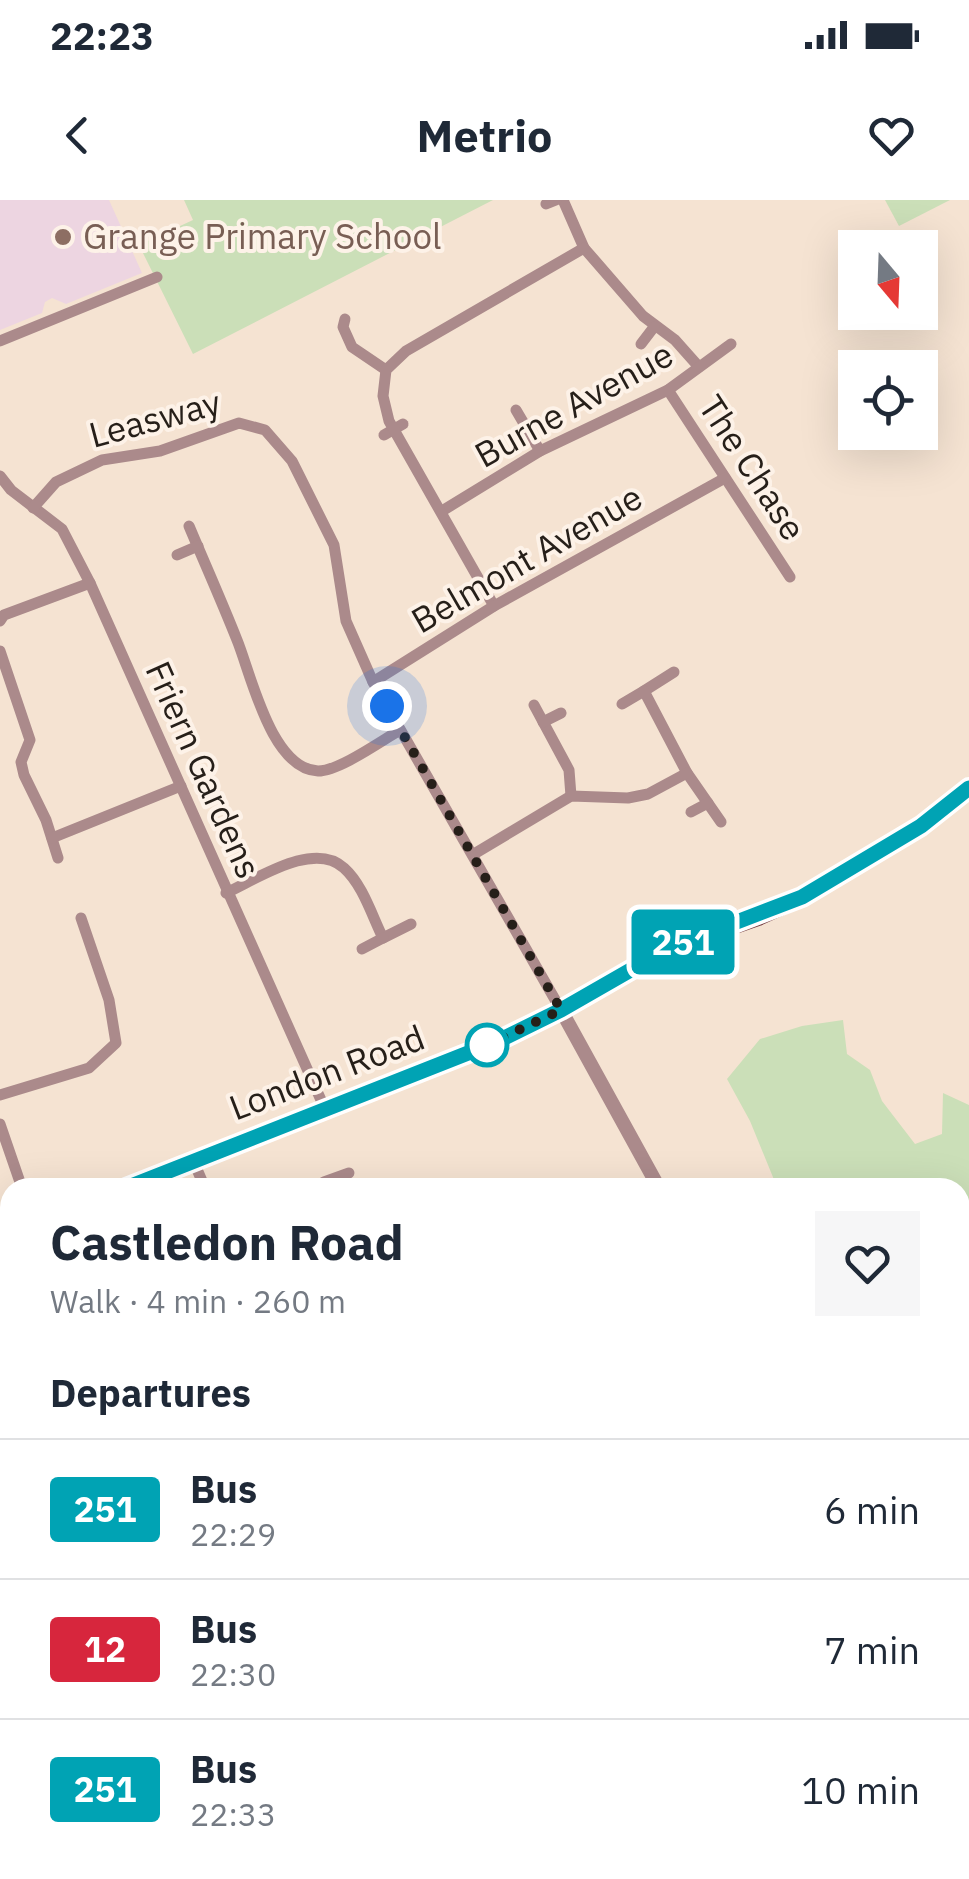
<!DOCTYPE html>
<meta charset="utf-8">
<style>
:root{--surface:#fff;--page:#f6f6f7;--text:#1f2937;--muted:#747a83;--line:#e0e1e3}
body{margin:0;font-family:"IBM Plex Sans",sans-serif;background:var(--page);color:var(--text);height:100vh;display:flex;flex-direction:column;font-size:38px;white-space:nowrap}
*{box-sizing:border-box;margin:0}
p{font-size:32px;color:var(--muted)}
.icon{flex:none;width:55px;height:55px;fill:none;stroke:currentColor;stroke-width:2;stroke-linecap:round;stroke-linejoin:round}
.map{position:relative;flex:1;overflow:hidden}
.drawer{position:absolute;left:0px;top:978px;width:970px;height:702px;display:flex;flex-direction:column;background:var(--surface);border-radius:30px 30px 0 0;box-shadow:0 10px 40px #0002}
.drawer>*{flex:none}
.badge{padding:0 20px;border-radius:8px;font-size:35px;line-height:65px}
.needle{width:65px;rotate:161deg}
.tools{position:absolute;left:838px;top:30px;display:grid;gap:20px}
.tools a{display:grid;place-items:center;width:100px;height:100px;border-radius:0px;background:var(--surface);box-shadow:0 10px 40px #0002;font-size:50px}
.you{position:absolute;width:50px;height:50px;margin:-25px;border:8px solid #fff;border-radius:50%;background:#1a73e8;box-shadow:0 0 0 15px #1a73e833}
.map>.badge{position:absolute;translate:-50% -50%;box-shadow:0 0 0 5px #fff}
h2{padding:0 50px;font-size:38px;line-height:90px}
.round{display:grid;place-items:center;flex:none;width:105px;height:105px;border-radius:0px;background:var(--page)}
.summary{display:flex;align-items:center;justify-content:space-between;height:170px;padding:0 50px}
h1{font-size:48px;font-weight:700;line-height:75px}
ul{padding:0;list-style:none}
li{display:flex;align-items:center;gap:30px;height:140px;padding:0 50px;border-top:2px solid var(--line)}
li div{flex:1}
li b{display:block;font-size:38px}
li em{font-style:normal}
li .badge{min-width:110px;font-weight:700;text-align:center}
.status{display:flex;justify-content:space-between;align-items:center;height:70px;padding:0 50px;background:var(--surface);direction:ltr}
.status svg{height:28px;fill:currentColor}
header{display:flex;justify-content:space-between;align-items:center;height:130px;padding:0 50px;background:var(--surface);font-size:45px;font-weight:700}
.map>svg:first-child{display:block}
</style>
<div class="status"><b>22:23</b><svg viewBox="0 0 49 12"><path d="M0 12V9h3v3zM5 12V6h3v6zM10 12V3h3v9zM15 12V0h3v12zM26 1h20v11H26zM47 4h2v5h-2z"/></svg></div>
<header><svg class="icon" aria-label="back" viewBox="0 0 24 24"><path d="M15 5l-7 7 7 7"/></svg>Metrio<svg class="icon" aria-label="heart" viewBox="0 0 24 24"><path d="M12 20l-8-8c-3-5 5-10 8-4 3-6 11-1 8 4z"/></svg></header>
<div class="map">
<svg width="969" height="1679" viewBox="0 0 969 1679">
<rect width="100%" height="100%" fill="#f5e3d2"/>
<!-- education -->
<path fill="#edd5e1" d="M0,0H109L142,73L66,104L52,98L45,102L42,113L0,130Z"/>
<!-- green -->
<g fill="#cbdfb8">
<path d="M184,0H493L193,154L139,45L193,20Z"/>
<path d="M885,0H950L899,26Z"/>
<path d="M843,820L847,854L870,870L882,901L915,944L942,934L943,893L969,905V1194L960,1199V988L777,987L750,921L727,879L760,839L802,826Z"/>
<path d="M960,1465L969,1475V1679H257L282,1670H960Z"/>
</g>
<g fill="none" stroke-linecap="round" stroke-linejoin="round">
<!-- river -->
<g stroke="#7eaee0" stroke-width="20">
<path d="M960,1604L969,1606"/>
<path d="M358,1679L384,1670"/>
</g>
<!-- minor -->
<g stroke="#ab8a8b" stroke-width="11">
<path d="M563,0L584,48L643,116L675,140L699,167"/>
<path d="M546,4L556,0"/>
<path d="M345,119L343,127L352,147L386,170"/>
<path d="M0,141L157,77"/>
<path d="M641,144L654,127"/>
<path d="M668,190L790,377"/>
<path d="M516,210L540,251"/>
<path d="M384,235L403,224"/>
<path d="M0,276L11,290L62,329L90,383L325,909"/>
<path d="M33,308L56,282L102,260L160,251L239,223L265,230L292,261L334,345L346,421L373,482"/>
<path d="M442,311L540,251L668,190L731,144"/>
<path d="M189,326C205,364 222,402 237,440C251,474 271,569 318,571C339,571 381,541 400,530"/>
<path d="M177,355L198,346"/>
<path d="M494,406L389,221L383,196L386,170L406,151L584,48"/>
<path d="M0,421L4,415L90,383"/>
<path d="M0,451L30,540L21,562L24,575L46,620L58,658"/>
<path d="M644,491L674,472"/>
<path d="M622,504L644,491L687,573L721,622"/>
<path d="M534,505L569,570L571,596"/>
<path d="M543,522L561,513"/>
<path d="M691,612L708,603"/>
<path d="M52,638L181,586"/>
<path d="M474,654L571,596L628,598L648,594L687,573"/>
<path d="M226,693C257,679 314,640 344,668C363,685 372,716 383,738L411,724"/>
<path d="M362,749L383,738"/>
<path d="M561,810L373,482L494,406L725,278"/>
<path d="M0,895L89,868L116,843L109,800L81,718"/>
<path d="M0,924L22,988"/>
<path d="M193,960L205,988"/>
<path d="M324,982L349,973"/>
<path d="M0,1172L10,1168"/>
<path d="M0,1303L10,1325"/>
<path d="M0,1619L10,1614"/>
<path d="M62,1670L66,1679"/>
<path d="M240,1679L266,1670"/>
</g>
<!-- tertiary -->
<g stroke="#ab8a8b" stroke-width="14">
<path d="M561,810L659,988"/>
<path d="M960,1461L969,1471"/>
</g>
<!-- primary -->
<g stroke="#743d41" stroke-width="18">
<path d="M126,988L496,841L561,810L669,748L758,717L802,697L921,625L969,588"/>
<path d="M0,1038L10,1034"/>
</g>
</g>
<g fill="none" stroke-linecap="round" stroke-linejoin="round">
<!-- line casing -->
<g stroke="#fff" stroke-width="22">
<path id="line" d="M126,988L496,842L561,810L669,748L802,697L921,626L969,588"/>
</g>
<!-- line -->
<use href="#line" stroke="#00a3b4" stroke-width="15"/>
<!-- walk -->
<path stroke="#261f19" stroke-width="10" stroke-dasharray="0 18" d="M387,506L561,810L487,845"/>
</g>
<!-- markers -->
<circle fill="#8d6e63" stroke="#fdf2e8" stroke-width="4" cx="63" cy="37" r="10"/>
<circle fill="#fff" stroke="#00a3b4" stroke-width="5" cx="487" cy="845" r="20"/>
<g text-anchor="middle" stroke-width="8" stroke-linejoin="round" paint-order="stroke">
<!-- education labels -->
<g font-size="35" fill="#785e54" stroke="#fdf2e8" text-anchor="start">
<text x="83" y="49">Grange Primary School</text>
</g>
<!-- street labels -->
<g font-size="35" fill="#261f19" stroke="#fdf2e8">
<text transform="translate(574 205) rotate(-29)" y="12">Burne Avenue</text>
<text transform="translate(155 219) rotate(-15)" y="12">Leasway</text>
<text transform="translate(752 268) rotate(57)" y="12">The Chase</text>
<text transform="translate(527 359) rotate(-30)" y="12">Belmont Avenue</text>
<text transform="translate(203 570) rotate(66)" y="12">Friern Gardens</text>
<text transform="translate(327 873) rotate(-21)" y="12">London Road</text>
</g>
</g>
</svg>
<div class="tools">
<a><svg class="needle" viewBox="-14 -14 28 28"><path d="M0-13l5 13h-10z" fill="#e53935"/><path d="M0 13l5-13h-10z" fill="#747a83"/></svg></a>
<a><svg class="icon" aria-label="locate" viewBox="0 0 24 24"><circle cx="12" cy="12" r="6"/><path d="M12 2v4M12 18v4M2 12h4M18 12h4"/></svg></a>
</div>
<div class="you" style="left:387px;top:506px"></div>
<b class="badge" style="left:683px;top:742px;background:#00a3b4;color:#fff">251</b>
<section class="drawer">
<div class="summary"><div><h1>Castledon Road</h1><p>Walk · 4 min · 260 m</p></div><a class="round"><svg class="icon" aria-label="heart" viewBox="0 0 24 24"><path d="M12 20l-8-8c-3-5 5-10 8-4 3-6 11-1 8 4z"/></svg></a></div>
<h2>Departures</h2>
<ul>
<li><span class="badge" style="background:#00a3b4;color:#fff">251</span><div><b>Bus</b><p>22:29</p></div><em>6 min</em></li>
<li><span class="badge" style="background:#d7263d;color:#fff">12</span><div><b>Bus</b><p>22:30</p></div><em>7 min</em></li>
<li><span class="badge" style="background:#00a3b4;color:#fff">251</span><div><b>Bus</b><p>22:33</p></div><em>10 min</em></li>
</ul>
</section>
</div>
